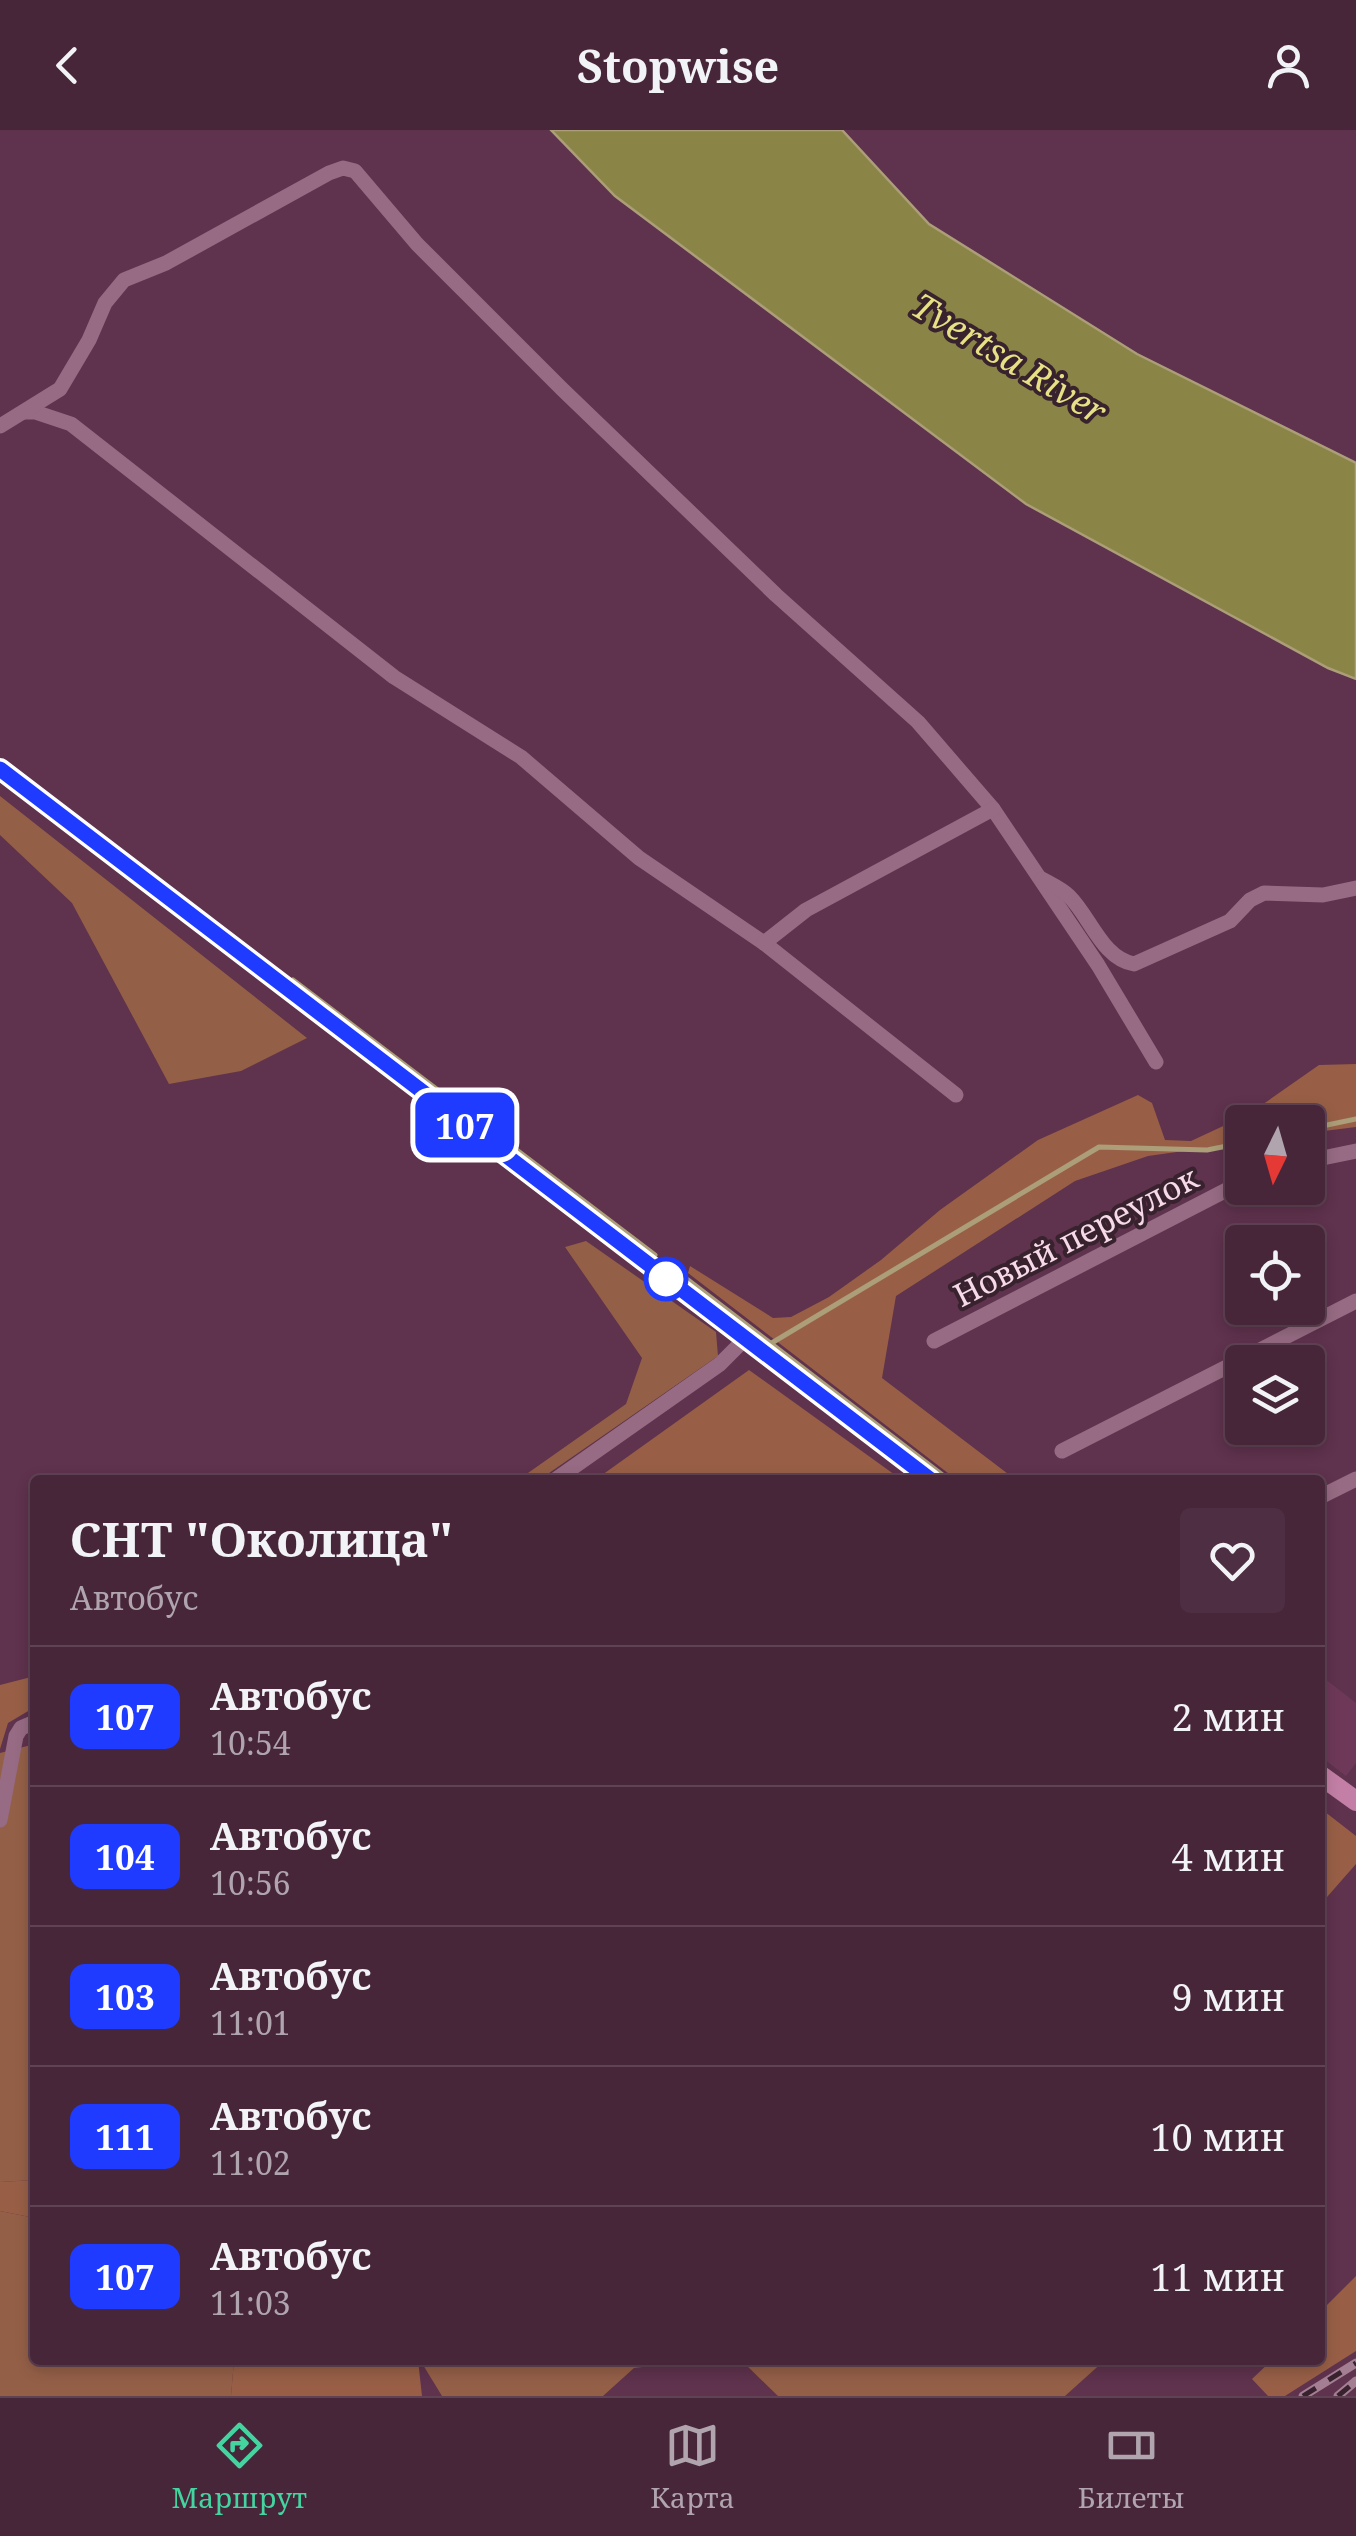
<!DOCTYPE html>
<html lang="ru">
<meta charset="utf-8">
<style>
:root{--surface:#47263a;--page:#4e2e42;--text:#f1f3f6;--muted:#b0a5af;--line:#5f4354;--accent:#43d4a0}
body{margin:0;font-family:"Noto Serif",serif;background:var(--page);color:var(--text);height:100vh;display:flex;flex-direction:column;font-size:38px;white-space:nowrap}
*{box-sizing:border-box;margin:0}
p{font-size:32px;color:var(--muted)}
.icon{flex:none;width:55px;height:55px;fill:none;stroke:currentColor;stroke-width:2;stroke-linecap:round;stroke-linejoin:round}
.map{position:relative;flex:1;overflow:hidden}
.sheet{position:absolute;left:30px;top:1345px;width:1295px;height:890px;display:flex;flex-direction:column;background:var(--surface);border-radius:10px;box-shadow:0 5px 15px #0003,0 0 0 2px var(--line)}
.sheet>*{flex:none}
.badge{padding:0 20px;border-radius:15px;font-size:35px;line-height:65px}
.needle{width:65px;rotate:185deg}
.controls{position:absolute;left:1225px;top:975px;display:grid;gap:20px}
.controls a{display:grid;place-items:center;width:100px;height:100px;border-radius:10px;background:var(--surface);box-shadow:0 5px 15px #0003,0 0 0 2px var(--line);font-size:50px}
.map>.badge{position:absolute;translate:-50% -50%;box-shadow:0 0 0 5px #fff}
.round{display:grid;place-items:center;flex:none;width:105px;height:105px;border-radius:10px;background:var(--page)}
.summary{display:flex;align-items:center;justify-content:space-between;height:170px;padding:0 40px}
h1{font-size:48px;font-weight:700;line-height:75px}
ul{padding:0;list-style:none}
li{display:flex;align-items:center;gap:30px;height:140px;padding:0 40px;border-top:2px solid var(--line)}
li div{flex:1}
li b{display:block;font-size:38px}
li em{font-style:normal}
li .badge{min-width:110px;font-weight:700;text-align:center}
header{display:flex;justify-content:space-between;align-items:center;height:130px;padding:0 40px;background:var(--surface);font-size:45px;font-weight:700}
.tabs{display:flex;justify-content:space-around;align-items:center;height:140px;border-top:2px solid var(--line);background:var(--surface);font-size:28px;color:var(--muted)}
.tabs a{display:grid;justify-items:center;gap:5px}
.tabs .active{color:var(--accent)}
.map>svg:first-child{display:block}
</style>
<header><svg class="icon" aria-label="back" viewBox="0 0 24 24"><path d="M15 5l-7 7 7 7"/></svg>Stopwise<svg class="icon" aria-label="person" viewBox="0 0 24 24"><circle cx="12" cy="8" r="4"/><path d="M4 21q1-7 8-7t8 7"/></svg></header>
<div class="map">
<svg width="1356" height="2266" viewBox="0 0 1356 2266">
<rect width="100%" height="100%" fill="#5f324d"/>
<!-- built -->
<path fill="#6e3959" d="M1320,1545L1356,1573V1633L1346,1646L1320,1626Z"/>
<!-- green -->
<g fill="#945f47">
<path d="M0,666L307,908L241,941L169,954L72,773L0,705Z"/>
<path d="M586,1111L716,1202L718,1226L539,1350H518L626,1274L642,1228L565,1117Z"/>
<path d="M35,1614V2050L0,2052V1623Z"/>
<path d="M0,2081L35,2088V2230H234L231,2266H0Z"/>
<path d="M420,2230H703L634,2238L603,2266H442Z"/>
<path d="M741,2230H1105L1065,2266H778Z"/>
</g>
<!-- forest -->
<g fill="#985f46">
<path d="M1356,934V997L1308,1003V992H1242V1013L1148,1026L1075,1051L896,1166L882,1248L1016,1350H957L688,1143L690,1136L773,1188L791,1187L829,1167L881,1130L940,1080L1038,1010L1138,965L1152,973L1165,1010L1191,1011L1249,984L1319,935Z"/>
<path d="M749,1240L902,1350H595Z"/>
<path d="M35,1546V1577L8,1593L0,1619V1555Z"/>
<path d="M1320,1678L1356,1706V1734L1320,1775Z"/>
<path d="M35,2050V2088L0,2081V2052Z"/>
<path d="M1356,2146V2221L1285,2266H1268L1252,2249L1272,2230H1320V2182Z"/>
<path d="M234,2230H418L422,2266H231Z"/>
</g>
<!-- water -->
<path fill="#8a8547" stroke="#ab9e78" stroke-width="2.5" d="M551,0H842L929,94L1137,224L1356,333V549L1328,538L1026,374L615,66Z"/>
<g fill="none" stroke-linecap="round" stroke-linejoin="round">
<!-- stream -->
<g stroke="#ab9e78" stroke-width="5">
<path d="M293,850L655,1125"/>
<path d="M1308,999L1356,989"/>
<path d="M688,1150L949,1350"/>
<path d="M770,1214L1099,1017L1207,1020L1242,1013"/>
</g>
<!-- street -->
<g stroke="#966b83" stroke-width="15">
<path d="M25,282H35L71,294L394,547L521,627L639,728L764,813L956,965"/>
<path d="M0,296L60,259L89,210L105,173L124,150L166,133L329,43L343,38L355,41L417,114L562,259L776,465L918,592L993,679L1098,835L1156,932"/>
<path d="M1042,749C1051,754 1062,759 1069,766C1091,788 1102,828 1134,834L1230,791L1250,770L1264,763L1323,765L1356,758"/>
<path d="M764,813L806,780L993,679"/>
<path d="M1308,1031L1356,1021"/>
<path d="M934,1211L1242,1052"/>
<path d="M1062,1321L1356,1171"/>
<path d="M555,1350L720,1234L745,1209"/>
<path d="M1320,1367L1356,1349"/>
<path d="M0,1690L16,1606L21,1598L35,1592"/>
</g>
<!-- secondary -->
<g stroke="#c37fa6" stroke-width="20">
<path d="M0,639L931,1350"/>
<path d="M1320,1645L1356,1671"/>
</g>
<!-- rail casing -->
<g stroke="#a47e93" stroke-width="9">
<g id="rail">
<path d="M1303,2266L1356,2233"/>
<path d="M1338,2266L1356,2251"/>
</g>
</g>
<!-- rail -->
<use href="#rail" stroke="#37222e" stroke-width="5" stroke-dasharray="15" stroke-linecap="butt"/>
</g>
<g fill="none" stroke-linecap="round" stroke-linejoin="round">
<!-- line casing -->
<g stroke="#fff" stroke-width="22">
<path id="line" d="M0,639L931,1350"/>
</g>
<!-- line -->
<use href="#line" stroke="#1f3bff" stroke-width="15"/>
</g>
<!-- markers -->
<circle fill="#fff" stroke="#1f3bff" stroke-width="5" cx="666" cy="1149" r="20"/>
<g text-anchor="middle" stroke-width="8" stroke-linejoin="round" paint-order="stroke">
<!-- street labels -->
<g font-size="32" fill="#f7dae9" stroke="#37222e">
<text transform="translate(1076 1107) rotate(-27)" y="11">Новый переулок</text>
</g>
<!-- water labels -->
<g font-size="35" font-style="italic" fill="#e7e085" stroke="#37222e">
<text transform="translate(1009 229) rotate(31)" y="12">Tvertsa River</text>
</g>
</g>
</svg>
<div class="controls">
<a><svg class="needle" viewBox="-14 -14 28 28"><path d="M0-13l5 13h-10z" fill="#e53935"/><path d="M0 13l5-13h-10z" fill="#b0a5af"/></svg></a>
<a><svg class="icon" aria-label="locate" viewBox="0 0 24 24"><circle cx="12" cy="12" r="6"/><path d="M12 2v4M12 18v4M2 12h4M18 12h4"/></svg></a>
<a><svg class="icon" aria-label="layers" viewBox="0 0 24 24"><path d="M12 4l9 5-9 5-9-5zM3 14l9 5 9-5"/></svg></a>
</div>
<b class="badge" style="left:465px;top:995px;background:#1f3bff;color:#fff">107</b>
<section class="sheet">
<div class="summary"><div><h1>СНТ &quot;Околица&quot;</h1><p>Автобус</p></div><a class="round"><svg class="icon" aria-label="heart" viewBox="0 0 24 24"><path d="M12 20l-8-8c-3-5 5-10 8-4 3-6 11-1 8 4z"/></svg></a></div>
<ul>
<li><span class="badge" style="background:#1f3bff;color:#fff">107</span><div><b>Автобус</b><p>10:54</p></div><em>2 мин</em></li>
<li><span class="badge" style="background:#1f3bff;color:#fff">104</span><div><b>Автобус</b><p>10:56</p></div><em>4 мин</em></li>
<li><span class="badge" style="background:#1f3bff;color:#fff">103</span><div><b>Автобус</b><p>11:01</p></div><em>9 мин</em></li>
<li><span class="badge" style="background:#1f3bff;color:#fff">111</span><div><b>Автобус</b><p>11:02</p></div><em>10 мин</em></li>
<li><span class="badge" style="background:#1f3bff;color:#fff">107</span><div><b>Автобус</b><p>11:03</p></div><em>11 мин</em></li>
</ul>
</section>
</div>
<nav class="tabs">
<a class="active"><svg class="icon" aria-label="directions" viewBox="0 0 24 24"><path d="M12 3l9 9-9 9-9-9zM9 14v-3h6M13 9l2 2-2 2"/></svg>Маршрут</a>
<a><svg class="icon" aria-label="map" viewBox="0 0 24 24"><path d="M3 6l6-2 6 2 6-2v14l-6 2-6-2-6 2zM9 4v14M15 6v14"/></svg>Карта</a>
<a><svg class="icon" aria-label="tickets" viewBox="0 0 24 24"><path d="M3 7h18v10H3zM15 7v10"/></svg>Билеты</a>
</nav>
